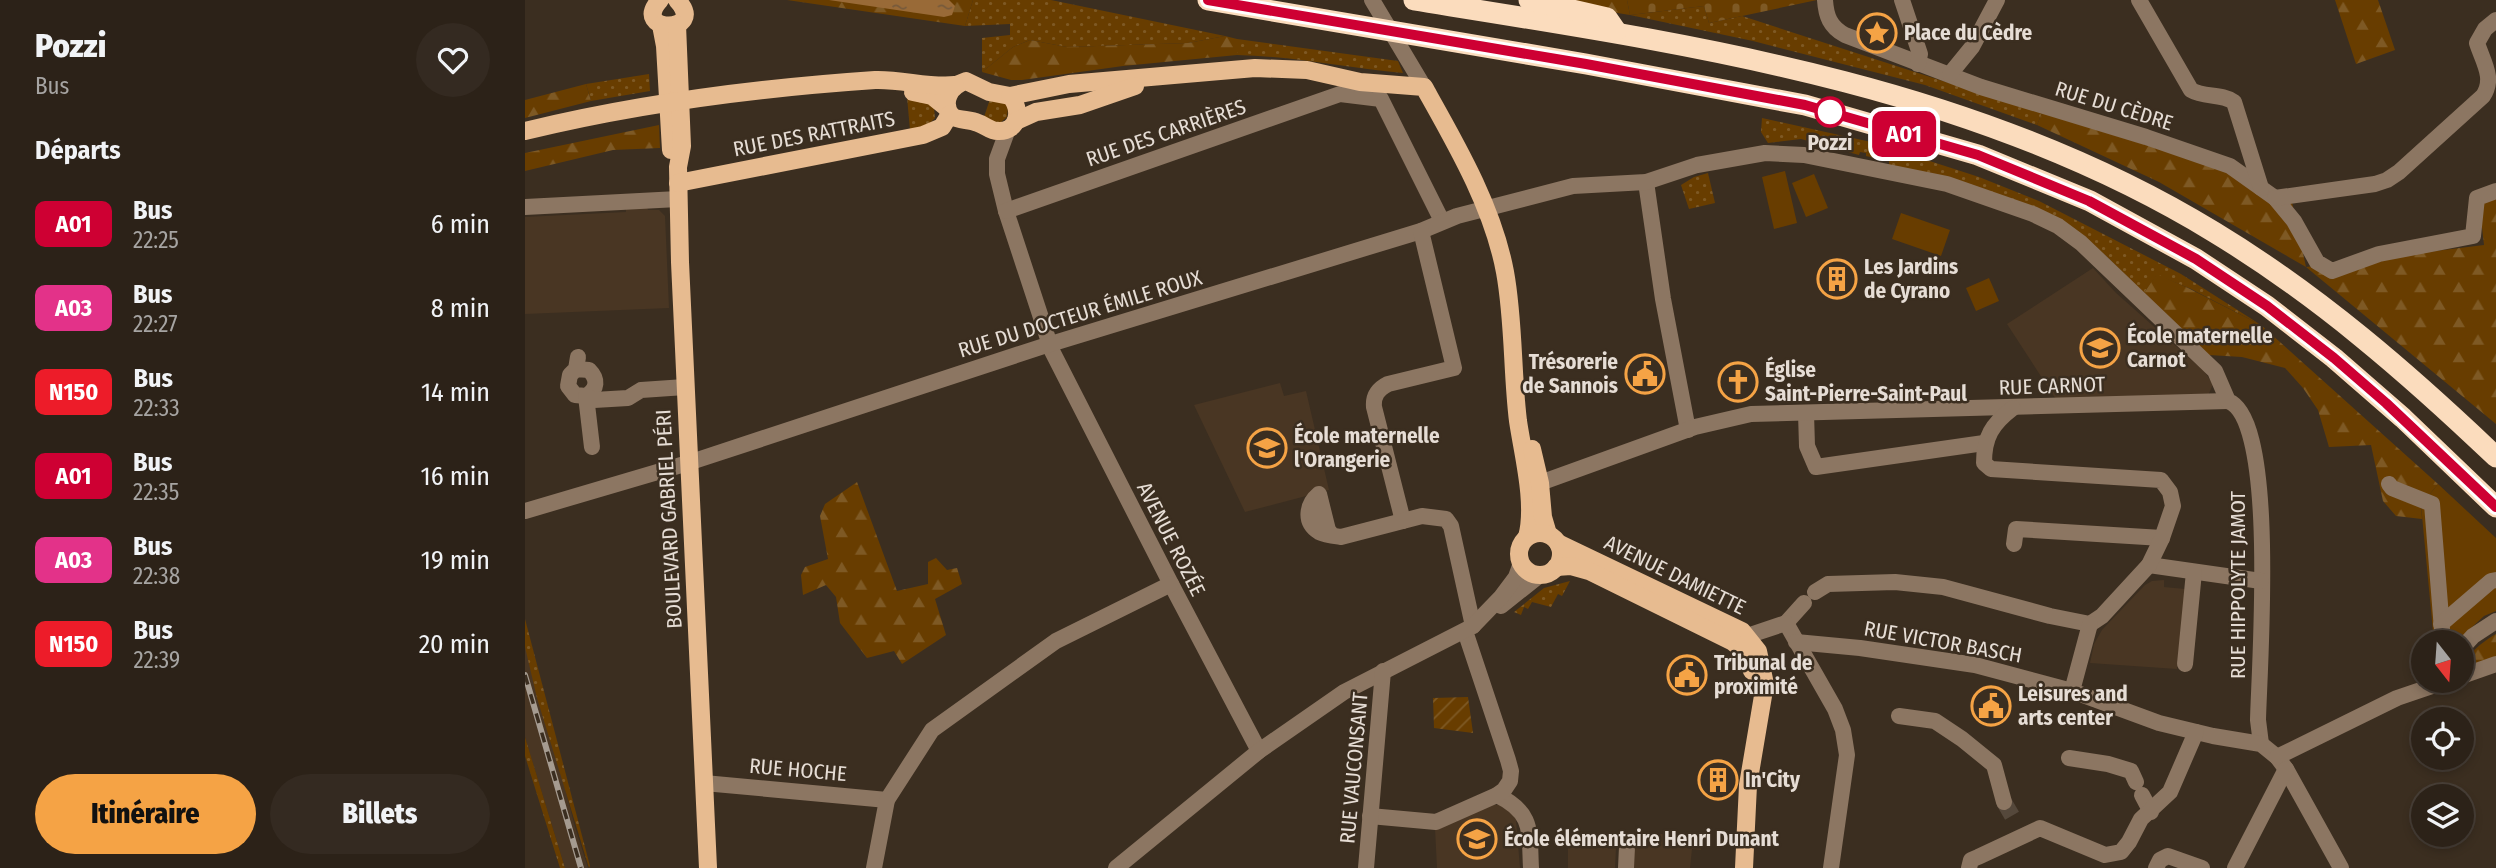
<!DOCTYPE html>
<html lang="fr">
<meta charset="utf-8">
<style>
:root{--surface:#2c2218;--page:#342a21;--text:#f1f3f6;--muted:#a6a4a2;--line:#483f37;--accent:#f5a345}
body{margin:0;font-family:"Fira Sans Condensed",sans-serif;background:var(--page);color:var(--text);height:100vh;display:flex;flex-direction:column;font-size:26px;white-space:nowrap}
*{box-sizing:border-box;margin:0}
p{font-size:23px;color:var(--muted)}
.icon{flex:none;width:38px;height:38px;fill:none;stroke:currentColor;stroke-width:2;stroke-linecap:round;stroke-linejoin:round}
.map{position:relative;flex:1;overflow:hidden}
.details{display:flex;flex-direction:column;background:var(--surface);width:525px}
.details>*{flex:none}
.badge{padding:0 14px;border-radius:10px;font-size:24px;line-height:46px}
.needle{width:46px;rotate:163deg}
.fabs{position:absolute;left:1886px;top:630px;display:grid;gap:14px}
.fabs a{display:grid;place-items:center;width:63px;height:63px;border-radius:50%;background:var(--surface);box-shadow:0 4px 10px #0003,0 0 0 2px var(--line);font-size:35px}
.map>.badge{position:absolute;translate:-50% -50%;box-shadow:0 0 0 4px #fff}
h2{padding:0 35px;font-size:26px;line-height:63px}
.round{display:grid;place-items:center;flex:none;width:74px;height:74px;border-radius:37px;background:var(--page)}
.summary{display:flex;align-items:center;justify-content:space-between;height:119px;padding:0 35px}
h1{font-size:33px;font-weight:800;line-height:52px}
.action{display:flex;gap:14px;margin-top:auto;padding:14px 35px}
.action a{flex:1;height:80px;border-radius:42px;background:var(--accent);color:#111;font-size:28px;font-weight:800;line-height:80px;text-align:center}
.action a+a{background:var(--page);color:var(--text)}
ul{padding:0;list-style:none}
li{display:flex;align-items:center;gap:21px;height:84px;padding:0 35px}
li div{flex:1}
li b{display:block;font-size:26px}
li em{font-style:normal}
li .badge{min-width:77px;font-weight:700;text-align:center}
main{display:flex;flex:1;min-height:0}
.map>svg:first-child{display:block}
</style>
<main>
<section class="details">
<div class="summary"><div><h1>Pozzi</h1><p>Bus</p></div><a class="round"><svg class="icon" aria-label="heart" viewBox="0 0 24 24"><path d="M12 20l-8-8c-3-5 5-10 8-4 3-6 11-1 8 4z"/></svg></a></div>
<h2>Départs</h2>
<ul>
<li><span class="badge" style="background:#ce0033;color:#fff">A01</span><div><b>Bus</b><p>22:25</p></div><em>6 min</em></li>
<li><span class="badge" style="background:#e33289;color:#fff">A03</span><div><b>Bus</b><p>22:27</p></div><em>8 min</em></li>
<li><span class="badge" style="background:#ed1c29;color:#fff">N150</span><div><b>Bus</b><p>22:33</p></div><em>14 min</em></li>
<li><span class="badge" style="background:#ce0033;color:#fff">A01</span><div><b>Bus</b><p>22:35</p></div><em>16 min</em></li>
<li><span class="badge" style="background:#e33289;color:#fff">A03</span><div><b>Bus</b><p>22:38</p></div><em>19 min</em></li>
<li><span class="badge" style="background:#ed1c29;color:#fff">N150</span><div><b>Bus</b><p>22:39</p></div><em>20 min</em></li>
</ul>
<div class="action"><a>Itinéraire</a><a>Billets</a></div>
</section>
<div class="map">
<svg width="1971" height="868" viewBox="0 0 1971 868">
<defs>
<pattern id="grass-dots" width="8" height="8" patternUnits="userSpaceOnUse" patternTransform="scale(1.75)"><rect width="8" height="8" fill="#683d00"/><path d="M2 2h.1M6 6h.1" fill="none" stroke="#7e5924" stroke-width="1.8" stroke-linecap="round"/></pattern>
<pattern id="forest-firs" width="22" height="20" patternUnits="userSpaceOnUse" patternTransform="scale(1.75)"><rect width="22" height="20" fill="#683d00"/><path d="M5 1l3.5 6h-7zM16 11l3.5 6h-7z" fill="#7e5924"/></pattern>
<pattern id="cemetery-stones" width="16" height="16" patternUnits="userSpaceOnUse" patternTransform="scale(1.75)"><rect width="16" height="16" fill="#683d00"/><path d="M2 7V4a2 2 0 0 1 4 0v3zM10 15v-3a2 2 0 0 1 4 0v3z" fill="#7e5924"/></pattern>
<pattern id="garden-furrows" width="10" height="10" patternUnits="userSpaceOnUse" patternTransform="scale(1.75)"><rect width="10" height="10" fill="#683d00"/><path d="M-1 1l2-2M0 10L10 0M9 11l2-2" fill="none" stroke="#7e5924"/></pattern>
<pattern id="water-ripples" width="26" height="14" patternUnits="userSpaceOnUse" patternTransform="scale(1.75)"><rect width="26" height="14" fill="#996a37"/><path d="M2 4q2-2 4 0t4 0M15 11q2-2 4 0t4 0" fill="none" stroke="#775a3b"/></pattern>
</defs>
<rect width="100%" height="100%" fill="#3b2e20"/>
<!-- built -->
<g fill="#493623">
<path d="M122,207L123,210H134L140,216L144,308L0,314V217L101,212V208Z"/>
<path d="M1568,268L1591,293L1679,371L1688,384L1683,396L1532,401L1482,324Z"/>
<path d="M755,383L759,396L781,391L804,490L720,512L669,405Z"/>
<path d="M1639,580V587L1660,589L1652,669L1565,663L1569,644L1577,630L1620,585L1627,581Z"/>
<path d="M0,632L50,827L63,868H40L2,744L0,737Z"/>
<path d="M967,805H975L989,814L991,820L995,868H912L910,828Z"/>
<path d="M1140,834L1177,836L1176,850L1167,849L1165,868H1105L1107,835Z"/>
<path d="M1043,847L1091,848L1090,868H1043Z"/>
</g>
<!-- grass -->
<g fill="url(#grass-dots)">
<path d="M448,0H526L700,36L663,43L542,47L505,40L488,47L457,72V38L485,35V24L440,26Z"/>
<path d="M1179,6L1184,23L1217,16L1517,113L1512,125L1400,85L1228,41L1105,15Z"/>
<path d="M712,39L873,61L878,73C822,68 768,56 712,55Z"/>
<path d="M124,74L125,91L66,101L61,84Z"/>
<path d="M382,97L404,100L409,108L410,118L401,127L385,130Z"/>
<path d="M465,99L480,102L483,108L482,117L475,123L468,124L459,117Z"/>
<path d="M1237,118L1346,142L1454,177L1514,201L1656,274L1736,325L1666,289L1632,275L1619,293L1580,255L1547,229L1414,176L1364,165V161L1341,156V153L1335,152L1334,155L1276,139L1243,143L1236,132Z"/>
<path d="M1183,173L1190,203L1164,209L1156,185L1169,177Z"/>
<path d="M1045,581L1037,596L1033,594L1026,607L1007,602L1003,609L999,607L996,615L989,612L1019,588Z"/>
<path d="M0,619L65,866L64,868L12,698L0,647Z"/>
<path d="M0,737L40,868H35L0,756Z"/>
</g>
<!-- forest -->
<g fill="url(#forest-firs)">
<path d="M262,0H448L440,26Z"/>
<path d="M1012,0H1102L1105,15Z"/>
<path d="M1810,0H1853L1870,50L1831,64Z"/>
<path d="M700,36L712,39V55L598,66L497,80H486L457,72L488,47L505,40L542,47L663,43Z"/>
<path d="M61,84L66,101L0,118V100Z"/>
<path d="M1517,113L1690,166L1767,202L1781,267L1959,245L1954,200L1971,195V424L1781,267L1634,182L1512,125Z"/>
<path d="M134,125L135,148L88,150L0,171V153Z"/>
<path d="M1632,274L1663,288L1736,325L1913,484L1896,505L1897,519L1871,516L1858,501L1846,445L1804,447L1793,410L1778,388L1760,368L1717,357L1684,355L1619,293Z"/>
<path d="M332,482L372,591L403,584V562L411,558L422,570L432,568L437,584L410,599L421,635L377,664L369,651L342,658L315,623L311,597L301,585L278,595L276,575L280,567L303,559L295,516L300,504Z"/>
<path d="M1971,634V657L1937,671C1940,655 1957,642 1971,634Z"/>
</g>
<!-- cemetery -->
<path fill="url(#cemetery-stones)" d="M1102,0H1292L1184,23L1179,6L1105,15Z"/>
<!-- park -->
<g fill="#683d00">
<path d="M1260,171L1272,223L1249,229L1237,177Z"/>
<path d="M1289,174L1303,208L1281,217L1267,183Z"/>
<path d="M1376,213L1425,230L1416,256L1367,239Z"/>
<path d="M1464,278L1474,301L1451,311L1441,288Z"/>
<path d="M1913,484L1971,538V611L1959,616L1931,642H1909L1896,505Z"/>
</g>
<!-- garden -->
<path fill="url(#garden-furrows)" d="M943,697L948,733L909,728L908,698Z"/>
<!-- water -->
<path fill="url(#water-ripples)" d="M304,0H424L430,6L427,15L419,17Z"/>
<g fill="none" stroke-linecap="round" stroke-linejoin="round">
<!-- minor-tunnel -->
<path stroke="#55483b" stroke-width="16" stroke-dasharray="16 8" stroke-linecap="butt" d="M1479,802L1490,821"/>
<!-- minor -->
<g stroke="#8c7662" stroke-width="16">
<path d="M847,0L899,87"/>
<path d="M1300,0C1301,16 1305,27 1320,35L1456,87L1621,137L1705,166L1750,198L1769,221L1792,262L1807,271L1854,254L1948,236L1952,198L1971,191"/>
<path d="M1377,0L1395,54L1393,64"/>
<path d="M1614,0L1666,90C1679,98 1696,93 1709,102L1736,188"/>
<path d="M1425,74L1447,47L1472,0"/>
<path d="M483,129L472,159V174L481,211L527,351L646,584L734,751"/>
<path d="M1121,182L1138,299L1163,430"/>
<path d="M1750,198L1850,184L1862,180L1874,172L1958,96C1970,78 1958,62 1952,43L1960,29L1971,20"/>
<path d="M0,207L153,199"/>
<path d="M481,211L815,94L856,99L917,221"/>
<path d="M51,369L64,370C73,379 73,389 61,396L50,395L43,386L45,375L51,369L53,357"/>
<path d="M1281,413L1282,446L1291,467L1459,443"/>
<path d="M67,447L61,396L69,400L103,398L116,390L160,387"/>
<path d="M1864,484L1867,488L1907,504L1918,642"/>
<path d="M1009,493L1015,483L1170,427L1226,414L1703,401"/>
<path d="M0,511L163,463L519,346L896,231L932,216L1048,186L1121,182L1172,165L1240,153L1279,155L1422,184L1508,214L1533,226L1556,243L1690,371L1703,401C1753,419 1734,669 1733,720L1736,744"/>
<path d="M878,521L849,407C848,396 853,389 863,384L929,368L896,231"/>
<path d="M807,535L803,530L794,494C782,504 778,522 794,532C800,535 809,536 816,537L897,516L921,519L926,526L948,626"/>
<path d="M1489,544L1491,529L1637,538"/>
<path d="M1624,565L1736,581"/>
<path d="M1290,592L1303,584L1370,582L1418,587L1525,616L1565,624L1577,616L1624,565L1637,538L1648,506L1645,492L1636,480L1466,469L1459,463C1459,437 1467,424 1488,408"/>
<path d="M976,606L1015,575"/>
<path d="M1261,623L1279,603"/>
<path d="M1916,624L1966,581L1971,580"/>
<path d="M1222,636L1261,623L1310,709L1318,730L1322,755L1306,868"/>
<path d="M1271,642L1335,648L1450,665L1547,691L1634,723L1688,736L1736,744L1752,757L1761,769L1816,868"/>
<path d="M1937,648L1948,636L1971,621"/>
<path d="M1660,664L1669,572"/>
<path d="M1937,676L1971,664"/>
<path d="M1547,691L1565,624"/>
<path d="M1374,716L1410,721L1437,739L1469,765L1479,802"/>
<path d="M1752,757L1872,698L1922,681"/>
<path d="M1544,758L1583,764L1606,771L1611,782"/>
<path d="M179,783L362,800"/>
<path d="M972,795C1009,813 1004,831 1006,868"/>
<path d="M1617,795L1626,812"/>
<path d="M845,816L911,822L972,795L979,790L985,781L986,771L983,760L940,631"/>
<path d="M349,868L362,800L407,730L531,641L646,584"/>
<path d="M591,868L734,751L819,692L948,626L976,597L991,577L996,563"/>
<path d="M841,868L858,671"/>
<path d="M1101,868L1102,847"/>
<path d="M1444,868L1446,860L1453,857L1515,828L1580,855L1596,852L1604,842L1616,819L1645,792L1671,732"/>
<path d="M1631,868L1635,860L1643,856L1677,868"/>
<path d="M1710,868L1761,769"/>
</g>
<!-- major -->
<g stroke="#e7bb90" stroke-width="18">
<path d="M135,0C104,34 184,34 152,0"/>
<path d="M136,25L140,46L146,150"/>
<path d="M152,25L157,146L153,167L155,262L183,868"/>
<path d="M441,81L464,92L485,96C497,109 494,132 473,131C465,131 460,125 453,123C444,119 435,121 426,116C416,101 425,86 441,81Z"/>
<path d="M388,92L407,96L422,108"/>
<path d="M485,96L544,84L730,68L782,70L835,82L899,87C931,144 968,207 980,272C989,321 987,372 993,421C998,455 1011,504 1002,537"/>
<path d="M491,121L511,112L555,105L610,86"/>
<path d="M0,131C115,103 232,88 350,80C377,79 404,88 430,85"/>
<path d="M153,183L398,135L417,127L425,114"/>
<path d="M1007,449L1015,483L1018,517L1023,534"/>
<circle cx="1015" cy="554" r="21"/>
<path d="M1033,543L1217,631L1233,651L1240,684L1223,785L1219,868"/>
<path d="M1031,567L1046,566L1064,571L1208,642L1219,651L1227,671"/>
</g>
<!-- highway -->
<g stroke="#fbdcbd" stroke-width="21">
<path d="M683,0L1061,64L1280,105L1453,155L1565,201L1671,259L1742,306L1809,358L1878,418L1971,507"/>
<path d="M889,0C1164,44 1447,84 1689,232C1793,295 1884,374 1971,457"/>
<path d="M1004,0L1082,18L1091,31"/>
</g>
<!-- rail casing -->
<g stroke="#a59b90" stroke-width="6">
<path id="rail" d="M0,675L56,868"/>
</g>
<!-- rail -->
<use href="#rail" stroke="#3b2e20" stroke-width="3.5" stroke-dasharray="10" stroke-linecap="butt"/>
</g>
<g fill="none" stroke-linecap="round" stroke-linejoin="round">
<!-- line casing -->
<g stroke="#fff" stroke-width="16">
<path id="line" d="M683,0L1061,64L1280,105L1453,155L1564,201L1671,259L1742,306L1809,358L1861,403L1971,507"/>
</g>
<!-- line -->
<use href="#line" stroke="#ce0033" stroke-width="10"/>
</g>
<!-- icons -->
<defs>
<g id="sight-ring" transform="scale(2.0125)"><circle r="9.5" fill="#3b2e20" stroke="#f5a345" stroke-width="1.5"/><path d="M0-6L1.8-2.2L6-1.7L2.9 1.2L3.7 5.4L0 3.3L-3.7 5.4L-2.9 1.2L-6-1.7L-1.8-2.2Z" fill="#f5a345"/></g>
<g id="building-ring" transform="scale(2.0125)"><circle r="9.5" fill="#3b2e20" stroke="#f5a345" stroke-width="1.5"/><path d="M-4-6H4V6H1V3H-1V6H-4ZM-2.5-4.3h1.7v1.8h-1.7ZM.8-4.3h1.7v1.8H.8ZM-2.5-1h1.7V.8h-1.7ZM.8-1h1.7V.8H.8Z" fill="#f5a345"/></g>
<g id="school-ring" transform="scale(2.0125)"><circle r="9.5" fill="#3b2e20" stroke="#f5a345" stroke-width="1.5"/><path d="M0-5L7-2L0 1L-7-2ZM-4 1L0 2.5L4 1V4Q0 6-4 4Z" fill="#f5a345"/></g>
<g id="civic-ring" transform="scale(2.0125)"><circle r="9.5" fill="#3b2e20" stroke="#f5a345" stroke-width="1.5"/><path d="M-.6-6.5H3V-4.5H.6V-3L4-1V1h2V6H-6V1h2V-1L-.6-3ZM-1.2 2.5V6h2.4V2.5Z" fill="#f5a345"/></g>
<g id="church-ring" transform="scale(2.0125)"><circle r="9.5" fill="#3b2e20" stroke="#f5a345" stroke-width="1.5"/><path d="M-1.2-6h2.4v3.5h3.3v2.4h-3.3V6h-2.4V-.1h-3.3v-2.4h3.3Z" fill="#f5a345"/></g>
</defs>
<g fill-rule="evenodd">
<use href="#sight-ring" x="1352" y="33"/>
<use href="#building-ring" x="1312" y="279"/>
<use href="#school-ring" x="1575" y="348"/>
<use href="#civic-ring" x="1120" y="374"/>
<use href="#church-ring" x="1213" y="382"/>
<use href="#school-ring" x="742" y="448"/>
<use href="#civic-ring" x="1162" y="675"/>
<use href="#civic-ring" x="1466" y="706"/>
<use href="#building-ring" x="1193" y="780"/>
<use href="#school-ring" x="952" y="839"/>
</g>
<!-- markers -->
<circle fill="#fff" stroke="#ce0033" stroke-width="3.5" cx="1305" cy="112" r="14"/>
<g text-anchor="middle" stroke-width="5" stroke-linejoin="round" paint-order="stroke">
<!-- poi labels -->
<g font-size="21" font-weight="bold" fill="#e6ddd5" stroke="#3b2e20" text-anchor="start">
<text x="1379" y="40">Place du Cèdre</text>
<text x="1339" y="274">Les Jardins<tspan x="1339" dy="24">de Cyrano</tspan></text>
<text x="1602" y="343">École maternelle<tspan x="1602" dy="24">Carnot</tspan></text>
<text x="1093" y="369" text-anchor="end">Trésorerie<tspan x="1093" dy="24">de Sannois</tspan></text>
<text x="1240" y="377">Église<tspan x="1240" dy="24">Saint-Pierre-Saint-Paul</tspan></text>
<text x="769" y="443">École maternelle<tspan x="769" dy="24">l'Orangerie</tspan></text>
<text x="1189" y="670">Tribunal de<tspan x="1189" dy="24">proximité</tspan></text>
<text x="1493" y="701">Leisures and<tspan x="1493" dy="24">arts center</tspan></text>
<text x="1220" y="787">In'City</text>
<text x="979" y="846">École élémentaire Henri Dunant</text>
</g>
<!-- street labels -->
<g font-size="21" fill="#e6ddd5" stroke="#3b2e20">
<text transform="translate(1589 106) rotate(17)" y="7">RUE DU CÈDRE</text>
<text transform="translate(641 133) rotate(-19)" y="7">RUE DES CARRIÈRES</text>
<text transform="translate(289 134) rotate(-11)" y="7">RUE DES RATTRAITS</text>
<text transform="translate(555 314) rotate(-17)" y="7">RUE DU DOCTEUR ÉMILE ROUX</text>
<text transform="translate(1527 386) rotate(-2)" y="7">RUE CARNOT</text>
<text transform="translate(144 519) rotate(-93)" y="7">BOULEVARD GABRIEL PÉRI</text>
<text transform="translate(646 539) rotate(63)" y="7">AVENUE ROZÉE</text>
<text transform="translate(1150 575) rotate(26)" y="7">AVENUE DAMIETTE</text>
<text transform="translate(1713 585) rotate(-90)" y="7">RUE HIPPOLYTE JAMOT</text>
<text transform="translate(1418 642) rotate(10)" y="7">RUE VICTOR BASCH</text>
<text transform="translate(829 768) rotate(-85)" y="7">RUE VAUCONSANT</text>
<text transform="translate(273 770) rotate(5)" y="7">RUE HOCHE</text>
</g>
<!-- stop labels -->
<g font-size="21" font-weight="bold" fill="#e6ddd5" stroke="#3b2e20">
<text x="1305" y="150">Pozzi</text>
</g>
</g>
</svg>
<div class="fabs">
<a><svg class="needle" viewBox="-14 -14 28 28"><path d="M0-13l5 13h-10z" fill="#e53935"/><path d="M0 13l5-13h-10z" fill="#a6a4a2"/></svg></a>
<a><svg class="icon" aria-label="locate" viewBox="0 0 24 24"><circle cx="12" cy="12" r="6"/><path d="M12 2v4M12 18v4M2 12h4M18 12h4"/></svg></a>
<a><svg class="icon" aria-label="layers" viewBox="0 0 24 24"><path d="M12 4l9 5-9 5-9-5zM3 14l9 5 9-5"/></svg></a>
</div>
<b class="badge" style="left:1379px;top:134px;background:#ce0033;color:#fff">A01</b>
</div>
</main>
